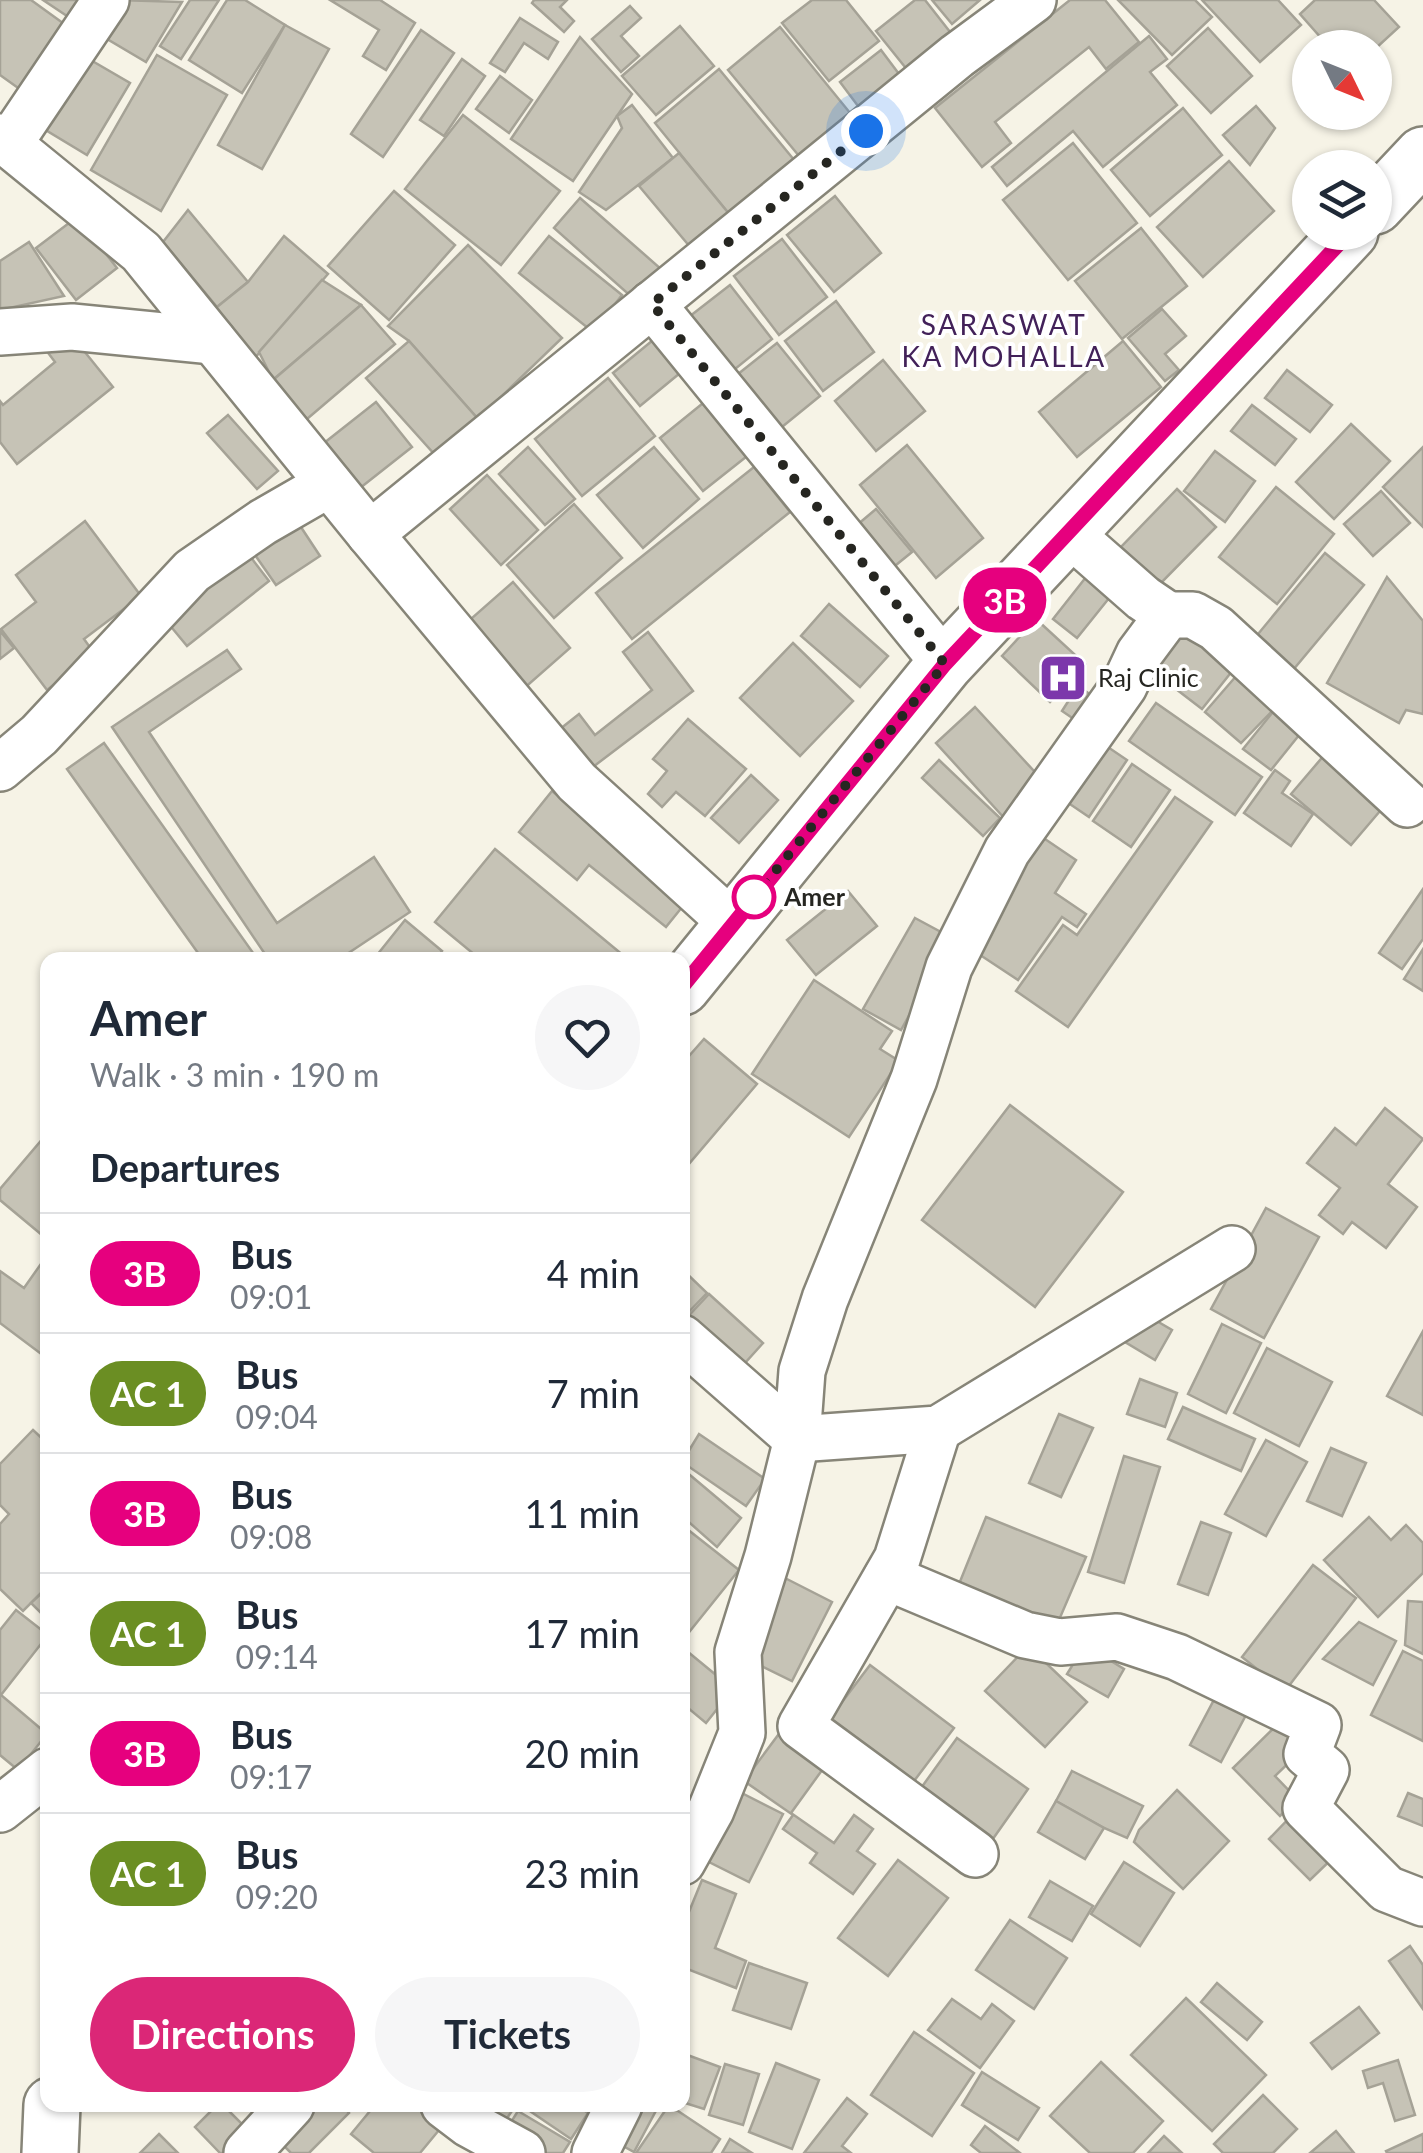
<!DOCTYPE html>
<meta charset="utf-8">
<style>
:root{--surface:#fff;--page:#f6f6f7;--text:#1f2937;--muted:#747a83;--line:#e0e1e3;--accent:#db2777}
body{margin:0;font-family:Lato,sans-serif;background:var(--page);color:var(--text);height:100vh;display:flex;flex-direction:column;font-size:38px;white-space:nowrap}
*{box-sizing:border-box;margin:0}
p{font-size:32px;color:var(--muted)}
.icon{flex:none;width:55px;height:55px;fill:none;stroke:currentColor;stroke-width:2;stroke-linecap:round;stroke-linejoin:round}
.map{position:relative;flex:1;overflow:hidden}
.details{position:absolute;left:40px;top:952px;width:650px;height:1160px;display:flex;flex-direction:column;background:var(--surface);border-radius:20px;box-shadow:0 2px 8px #0004}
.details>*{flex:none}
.badge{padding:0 20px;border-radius:32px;font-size:35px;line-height:65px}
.needle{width:65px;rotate:133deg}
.buttons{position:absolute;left:1292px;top:30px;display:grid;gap:20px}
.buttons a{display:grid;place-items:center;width:100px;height:100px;border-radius:50%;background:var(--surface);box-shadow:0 2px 8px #0004;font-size:50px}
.you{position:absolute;width:50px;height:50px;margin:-25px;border:8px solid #fff;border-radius:50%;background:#1a73e8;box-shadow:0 0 0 15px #1a73e833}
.map>.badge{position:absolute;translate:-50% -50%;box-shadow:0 0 0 5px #fff}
h2{padding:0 50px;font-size:38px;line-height:90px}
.round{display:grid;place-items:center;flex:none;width:105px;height:105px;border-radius:52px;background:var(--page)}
.summary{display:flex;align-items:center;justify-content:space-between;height:170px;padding:0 50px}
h1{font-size:48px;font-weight:700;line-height:75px}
.action{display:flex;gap:20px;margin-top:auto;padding:20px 50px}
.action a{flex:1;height:115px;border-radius:60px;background:var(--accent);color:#fff;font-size:40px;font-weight:700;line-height:115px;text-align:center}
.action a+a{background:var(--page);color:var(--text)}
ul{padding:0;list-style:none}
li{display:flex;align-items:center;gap:30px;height:120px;padding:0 50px;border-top:2px solid var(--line)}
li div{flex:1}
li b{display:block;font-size:38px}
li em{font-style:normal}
li .badge{min-width:110px;font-weight:700;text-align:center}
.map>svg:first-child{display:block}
</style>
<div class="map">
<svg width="1423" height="2153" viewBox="0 0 1423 2153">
<rect width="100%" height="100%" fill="#f6f3e6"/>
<!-- building -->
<g fill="#c6c3b6" stroke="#a5a296" stroke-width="2.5">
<path d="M0,0H31L67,26L21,90L0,75Z"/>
<path d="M43,0H90L76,22Z"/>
<path d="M117,0L182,2L146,62L97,33Z"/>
<path d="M190,0H219L181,59L160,46Z"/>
<path d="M227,0H245L285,25L242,93L189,60Z"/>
<path d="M330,0H380L415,23L386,70L363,56L379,30Z"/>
<path d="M534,0H567L560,7L574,21L564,32L532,3Z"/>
<path d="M812,0H846L879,41L829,81L782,23Z"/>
<path d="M915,0H925L954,37L909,72L876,31Z"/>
<path d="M932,0H980L952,24Z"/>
<path d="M1070,0H1105L1139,42L1106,69L1089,47L995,122L1011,143L982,167L935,108Z"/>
<path d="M1118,0H1195L1212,17L1172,55Z"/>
<path d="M1202,0H1278L1301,25L1260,62Z"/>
<path d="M1315,0H1374L1399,27L1375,49L1330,48L1300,14Z"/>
<path d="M630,6L641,18L621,36L639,56L621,72L592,39Z"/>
<path d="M520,18L558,42L548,59L524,43L505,72L490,63Z"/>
<path d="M285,25L329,49L262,169L218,145Z"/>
<path d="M680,26L714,66L656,115L622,76Z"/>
<path d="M780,27L855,119L804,162L728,70Z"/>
<path d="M1208,28L1252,76L1211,113L1167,66Z"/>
<path d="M421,30L454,53L383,157L351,134Z"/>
<path d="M1149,36L1167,59L1150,72L1177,105L1103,167L1073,131L1007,186L992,167Z"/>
<path d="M580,37L632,94L573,181L511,139Z"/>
<path d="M881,50L902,78L861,110L840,82Z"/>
<path d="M82,55L130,83L87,155L39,126Z"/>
<path d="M157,55L227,95L161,211L91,170Z"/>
<path d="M462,59L485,76L444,136L420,120Z"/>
<path d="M719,69L795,161L730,215L655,123Z"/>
<path d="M500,76L532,100L509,133L476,109Z"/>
<path d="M632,105L673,158L606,210L579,192L622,128L617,116Z"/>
<path d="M1256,106L1275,128L1250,165L1223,135Z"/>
<path d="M1183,108L1222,155L1150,216L1111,170Z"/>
<path d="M463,115L560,191L501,265L405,189Z"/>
<path d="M1073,143L1137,223L1068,280L1003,200Z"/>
<path d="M679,153L730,215L691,248L639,186Z"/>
<path d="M1229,161L1274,211L1203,277L1157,227Z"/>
<path d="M394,191L455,245L389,320L328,266Z"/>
<path d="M835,196L881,253L834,292L787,235Z"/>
<path d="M580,198L661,269L634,299L554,228Z"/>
<path d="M188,210L248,282L217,307L163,242Z"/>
<path d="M77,217L117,268L76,300L36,248Z"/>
<path d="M1141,228L1187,286L1122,339L1075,281Z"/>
<path d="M284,236L328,274L253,360L209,321L217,307L248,282Z"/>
<path d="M549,236L622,295L593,332L519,273Z"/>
<path d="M782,239L827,297L779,335L734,276Z"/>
<path d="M29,242L64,296L0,310V261Z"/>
<path d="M468,245L562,338L478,419L409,341L388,326Z"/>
<path d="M322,280L361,305L273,380L259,352Z"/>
<path d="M730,285L772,339L719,382L676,327Z"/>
<path d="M836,301L874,352L823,391L785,341Z"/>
<path d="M361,305L395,344L307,419L273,380Z"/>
<path d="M1162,309L1186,336L1165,354L1179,370L1165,381L1128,338Z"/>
<path d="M664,331L691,364L640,406L613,373Z"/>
<path d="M72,336L113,387L17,464L0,442V401L3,405L55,362L43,346Z"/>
<path d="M409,341L478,419L436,456L366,378Z"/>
<path d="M1123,341L1161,387L1077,457L1039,412Z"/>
<path d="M777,343L820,396L766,440L723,386Z"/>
<path d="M883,360L925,411L876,451L835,401Z"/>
<path d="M1287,370L1332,405L1310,432L1265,398Z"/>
<path d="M608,378L655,436L582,496L535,439Z"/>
<path d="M713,395L756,449L703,491L660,438Z"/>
<path d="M376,402L412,447L355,492L319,447Z"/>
<path d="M1252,405L1296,439L1275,465L1231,431Z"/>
<path d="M228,415L278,471L257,489L207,433Z"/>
<path d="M1351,424L1390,461L1334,519L1296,482Z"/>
<path d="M907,445L983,538L936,578L860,485Z"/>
<path d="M528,447L575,499L545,525L499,474Z"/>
<path d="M654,447L699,499L643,548L597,495Z"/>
<path d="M1423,447V527L1383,487Z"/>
<path d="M1215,451L1255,481L1225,522L1184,491Z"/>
<path d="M754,467L790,512L632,639L596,593Z"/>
<path d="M487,475L538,530L501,565L450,509Z"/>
<path d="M1276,487L1334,534L1277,604L1219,557Z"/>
<path d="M1177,489L1216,527L1160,584L1121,547Z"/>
<path d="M1381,491L1410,523L1373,556L1344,524Z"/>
<path d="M574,504L622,558L554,618L507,565Z"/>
<path d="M876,509L912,552L880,578L844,536Z"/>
<path d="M291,512L320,556L276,585L246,542Z"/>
<path d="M85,521L141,596L84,639L94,653L47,690L1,629L36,602L16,575Z"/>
<path d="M246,551L269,581L187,646L163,617Z"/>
<path d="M1325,553L1364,585L1288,676L1249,645Z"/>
<path d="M1094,567L1118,587L1077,638L1053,619Z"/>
<path d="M1387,577L1423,621V714L1406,710L1399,723L1327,683Z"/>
<path d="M513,582L570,648L521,691L464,625Z"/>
<path d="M829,604L888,656L860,687L801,636Z"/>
<path d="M1036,619L1085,664L1050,702L1002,656Z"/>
<path d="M1177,627L1233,670L1202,709L1146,666Z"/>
<path d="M0,631L14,648L0,659Z"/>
<path d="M648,632L693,691L585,773L555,733L579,714L595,735L652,690L623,652Z"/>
<path d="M793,643L853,701L800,756L740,698Z"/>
<path d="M227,650L241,669L149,732L277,923L374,857L410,912L338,960H269L112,727Z"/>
<path d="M1244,667L1281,702L1241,743L1205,712Z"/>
<path d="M1078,686L1103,703L1087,728L1062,711Z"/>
<path d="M1281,702L1308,724L1271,770L1243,749Z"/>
<path d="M1156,703L1262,777L1235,815L1129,741Z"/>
<path d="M975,707L1045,783L1006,820L936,743Z"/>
<path d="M688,719L746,769L705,816L676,792L662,807L648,794L667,771L653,759Z"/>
<path d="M1096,739L1127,760L1089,817L1058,796Z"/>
<path d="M104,743L258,960H203L67,769Z"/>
<path d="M1332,746L1392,797L1351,845L1291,794Z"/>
<path d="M939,760L1000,818L983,836L922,778Z"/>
<path d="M1132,764L1170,790L1131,847L1093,821Z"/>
<path d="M1275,770L1290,781L1282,793L1313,814L1291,846L1244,813Z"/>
<path d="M751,775L778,800L739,843L711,818Z"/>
<path d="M552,791L687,901L666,927L589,865L577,880L519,832Z"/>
<path d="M1175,797L1212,822L1068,1027L1016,991L1063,925L1077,935Z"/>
<path d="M1042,837L1076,860L1055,893L1086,914L1077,927L1062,917L1018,980L968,947Z"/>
<path d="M495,849L624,956L621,960H481L435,922Z"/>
<path d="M1423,889V939L1402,969L1379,953Z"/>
<path d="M848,891L877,926L816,975L787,940Z"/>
<path d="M915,918L952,938L901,1030L863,1009Z"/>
<path d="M405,920L442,951L435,960H373Z"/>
<path d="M1423,949V991L1404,979Z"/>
<path d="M814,980L892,1031L880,1049L899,1061L849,1137L752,1074Z"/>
<path d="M704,1039L757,1084L682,1172V1064Z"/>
<path d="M1010,1105L1123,1192L1035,1307L922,1220Z"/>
<path d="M1385,1108L1423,1139L1388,1184L1417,1207L1386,1248L1352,1222L1343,1234L1319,1215L1340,1188L1307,1163L1335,1128L1356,1145Z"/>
<path d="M45,1136L48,1138V1240L0,1200V1189Z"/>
<path d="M1266,1208L1319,1237L1264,1338L1211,1309Z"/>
<path d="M43,1261L48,1265V1359L0,1323V1271L24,1288Z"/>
<path d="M682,1269L707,1293L682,1319Z"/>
<path d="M709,1294L763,1343L736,1373L682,1323Z"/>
<path d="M1138,1310L1172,1330L1155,1360L1120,1339Z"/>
<path d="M1222,1324L1261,1343L1226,1413L1188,1394Z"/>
<path d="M1423,1331V1415L1387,1396Z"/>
<path d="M1267,1348L1332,1382L1299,1446L1234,1413Z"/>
<path d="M1140,1379L1177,1393L1165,1427L1127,1414Z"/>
<path d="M1183,1407L1255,1439L1241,1471L1168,1439Z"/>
<path d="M1059,1414L1093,1428L1061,1497L1029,1483Z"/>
<path d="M33,1430L48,1444V1586L23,1611L0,1589V1524L9,1514L0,1505V1464Z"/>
<path d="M699,1434L765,1479L746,1506L682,1462Z"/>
<path d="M1266,1440L1307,1462L1266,1536L1225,1514Z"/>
<path d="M1331,1448L1366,1463L1342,1516L1307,1501Z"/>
<path d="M1124,1456L1160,1467L1124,1583L1088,1572Z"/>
<path d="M684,1470L741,1518L717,1547L682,1516Z"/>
<path d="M986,1517L1086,1557L1053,1634L955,1594Z"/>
<path d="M1369,1517L1391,1540L1406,1525L1423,1543V1573L1378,1617L1324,1560Z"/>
<path d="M1201,1522L1231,1533L1208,1595L1178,1584Z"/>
<path d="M682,1525L739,1570L682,1641Z"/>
<path d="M1313,1565L1356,1598L1285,1691L1242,1657Z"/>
<path d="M781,1576L832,1602L792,1681L741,1656Z"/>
<path d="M48,1587V1620L31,1603Z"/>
<path d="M1408,1601L1423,1602V1654L1405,1645Z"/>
<path d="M16,1610L48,1635L1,1695L47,1734L18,1770L0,1755V1630Z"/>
<path d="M1359,1622L1396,1641L1373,1685L1323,1659Z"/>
<path d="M1085,1645L1124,1669L1108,1697L1067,1674Z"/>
<path d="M1028,1646L1087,1702L1045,1747L985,1691Z"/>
<path d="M682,1647L733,1689L706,1723L682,1703Z"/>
<path d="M1403,1651L1423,1661V1741L1371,1715Z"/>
<path d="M870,1665L954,1728L902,1797L818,1734Z"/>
<path d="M1224,1681L1255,1698L1221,1762L1190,1745Z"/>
<path d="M787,1723L833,1755L791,1813L834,1843L854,1815L873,1829L857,1851L875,1864L853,1894L810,1863L817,1853L783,1829L793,1815L744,1781Z"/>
<path d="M1278,1724L1303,1749L1275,1776L1297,1799L1280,1816L1233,1768Z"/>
<path d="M957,1738L1028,1789L983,1853L911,1802Z"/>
<path d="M1072,1771L1143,1806L1127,1838L1104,1828L1056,1801Z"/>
<path d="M728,1786L783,1814L749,1882L693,1854Z"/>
<path d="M1177,1790L1229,1841L1183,1889L1134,1842L1139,1830Z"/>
<path d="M1408,1793L1423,1799V1826L1398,1816Z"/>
<path d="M1056,1801L1104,1828L1085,1859L1038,1832Z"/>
<path d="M1297,1810L1339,1852L1310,1880L1269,1839Z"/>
<path d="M898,1860L948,1898L888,1976L838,1938Z"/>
<path d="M1124,1862L1174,1893L1140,1946L1091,1914Z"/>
<path d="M702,1880L736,1894L715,1948L746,1961L736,1988L682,1967V1929Z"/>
<path d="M1050,1881L1093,1906L1072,1941L1029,1917Z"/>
<path d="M1010,1920L1067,1958L1034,2009L976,1970Z"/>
<path d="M1410,1946L1423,1965V2009L1389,1961Z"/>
<path d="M749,1963L807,1983L791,2029L733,2010Z"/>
<path d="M1217,1983L1262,2022L1247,2040L1201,2002Z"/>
<path d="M1186,1998L1266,2075L1212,2131L1131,2055Z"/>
<path d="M952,1999L981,2019L992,2004L1014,2021L980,2068L928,2030Z"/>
<path d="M1359,2007L1379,2033L1332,2069L1311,2043Z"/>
<path d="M914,2032L974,2073L932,2136L871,2095Z"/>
<path d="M682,2053L720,2067L704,2109L682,2102Z"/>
<path d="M1398,2060L1415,2115L1395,2121L1383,2083L1368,2088L1363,2071Z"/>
<path d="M1101,2062L1163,2121L1133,2153H1090L1050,2116Z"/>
<path d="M776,2063L819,2080L792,2149L749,2132Z"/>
<path d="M725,2064L759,2074L743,2125L709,2115Z"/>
<path d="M982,2072L1039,2108L1018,2140L962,2105Z"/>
<path d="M1263,2095L1297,2129L1273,2153H1223L1214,2144Z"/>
<path d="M847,2098L867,2114L842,2146L851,2153H804Z"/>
<path d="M217,2105H223L254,2136L237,2153H220L195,2127Z"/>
<path d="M298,2105H342L349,2113L309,2153H291L271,2133Z"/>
<path d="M375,2105H434L449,2118L420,2153H374L351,2134Z"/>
<path d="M472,2105H516L501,2127Z"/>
<path d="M521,2105H576L588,2113L571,2139Z"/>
<path d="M631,2105H659L634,2152L612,2140Z"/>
<path d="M669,2105L720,2139L711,2153H636Z"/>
<path d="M518,2111L570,2142L563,2153H543L506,2130Z"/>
<path d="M985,2126L1020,2153H981L971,2145Z"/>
<path d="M1336,2131L1354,2153H1310Z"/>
<path d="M159,2134L178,2153H140Z"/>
<path d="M1423,2134V2153H1387L1386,2151Z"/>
<path d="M1164,2136L1182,2153H1148Z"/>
<path d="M730,2139L752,2153H722Z"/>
</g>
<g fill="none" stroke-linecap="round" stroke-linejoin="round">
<!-- minor casing -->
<g stroke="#878578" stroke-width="50">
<g id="minor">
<path d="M0,137L141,252L370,534L577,782L732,923"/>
<path d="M9,144L106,0"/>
<path d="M652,304L945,664"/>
<path d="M0,332L72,327L213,341"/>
<path d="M370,534L957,56L1033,0"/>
<path d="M1168,615H1193L1216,628L1407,804"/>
<path d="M0,768L39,735L192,571L263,522L329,484"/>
<path d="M682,1338L797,1439L938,1429L1232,1249"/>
<path d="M938,1429L897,1559L801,1726L975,1854"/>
<path d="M887,1577L1025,1635L1060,1642L1117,1637L1177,1657L1318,1725L1307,1754L1326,1770L1306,1808L1387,1889L1423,1903"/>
<path d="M0,1809L48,1771"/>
<path d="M682,1862L711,1810L742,1733L738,1652L768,1556L797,1439L802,1371L825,1299L914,1079L949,967L1007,851L1124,686L1139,654L1168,615L1143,598L1069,533"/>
<path d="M444,2105L469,2124L522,2153"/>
<path d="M247,2153L291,2105"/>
<path d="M595,2153L619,2105"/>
</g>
</g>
<!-- secondary casing -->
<g stroke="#878578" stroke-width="60">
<g id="secondary">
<path d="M1375,206L1423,155"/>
<path d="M682,987L945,664L1350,232"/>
<path d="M50,2153L52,2105"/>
</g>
</g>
<!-- minor -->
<use href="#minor" stroke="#fff" stroke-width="45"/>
<!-- secondary -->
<use href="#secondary" stroke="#fff" stroke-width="55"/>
</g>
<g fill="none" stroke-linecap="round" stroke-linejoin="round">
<!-- line casing -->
<g stroke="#fff" stroke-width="22">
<path id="line" d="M682,987L945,664L1350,232"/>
</g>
<!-- line -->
<use href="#line" stroke="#e6007e" stroke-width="15"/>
<!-- walk -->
<path stroke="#262621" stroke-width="10" stroke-dasharray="0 18" d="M754,897L945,664L652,304L866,131"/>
</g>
<!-- icons -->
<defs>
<g id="hospital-square" transform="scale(2.5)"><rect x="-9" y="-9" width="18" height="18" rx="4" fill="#7c37ab" stroke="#fff"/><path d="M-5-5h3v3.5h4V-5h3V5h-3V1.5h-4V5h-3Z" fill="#fff"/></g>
</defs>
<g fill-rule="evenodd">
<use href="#hospital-square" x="1063" y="678"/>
</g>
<!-- markers -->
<circle fill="#fff" stroke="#e6007e" stroke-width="5" cx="754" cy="897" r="20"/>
<g text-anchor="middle" stroke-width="8" stroke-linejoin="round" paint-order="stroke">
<!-- poi labels -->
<g font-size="25" fill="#262621" stroke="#fff" text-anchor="start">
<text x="1098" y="687">Raj Clinic</text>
</g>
<!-- stop labels -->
<g font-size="25" font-weight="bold" fill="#262621" stroke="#fff" text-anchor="start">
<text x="784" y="906">Amer</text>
</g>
<!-- neighbourhood labels -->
<g font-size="28" letter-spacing="2.5" fill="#422159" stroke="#fff">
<text x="1004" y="335">SARASWAT<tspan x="1004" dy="32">KA MOHALLA</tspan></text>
</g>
</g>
</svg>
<div class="buttons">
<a><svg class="needle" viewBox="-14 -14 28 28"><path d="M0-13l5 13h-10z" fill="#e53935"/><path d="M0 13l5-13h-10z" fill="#747a83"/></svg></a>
<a><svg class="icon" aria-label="layers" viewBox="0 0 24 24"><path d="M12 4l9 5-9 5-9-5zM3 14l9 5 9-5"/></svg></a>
</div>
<div class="you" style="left:866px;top:131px"></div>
<b class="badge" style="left:1005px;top:600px;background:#e6007e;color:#fff">3B</b>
<section class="details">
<div class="summary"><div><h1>Amer</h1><p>Walk · 3 min · 190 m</p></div><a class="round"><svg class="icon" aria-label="heart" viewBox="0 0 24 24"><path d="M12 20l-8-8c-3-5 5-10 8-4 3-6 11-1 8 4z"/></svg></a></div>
<h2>Departures</h2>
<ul>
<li><span class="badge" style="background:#e6007e;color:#fff">3B</span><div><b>Bus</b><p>09:01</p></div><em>4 min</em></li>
<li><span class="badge" style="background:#6b8e23;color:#fff">AC 1</span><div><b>Bus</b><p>09:04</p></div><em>7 min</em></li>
<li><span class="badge" style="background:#e6007e;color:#fff">3B</span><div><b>Bus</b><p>09:08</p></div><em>11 min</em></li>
<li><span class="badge" style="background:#6b8e23;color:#fff">AC 1</span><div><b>Bus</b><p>09:14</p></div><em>17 min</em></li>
<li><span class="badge" style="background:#e6007e;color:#fff">3B</span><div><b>Bus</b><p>09:17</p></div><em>20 min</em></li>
<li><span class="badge" style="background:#6b8e23;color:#fff">AC 1</span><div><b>Bus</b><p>09:20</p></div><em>23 min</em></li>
</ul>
<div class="action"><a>Directions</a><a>Tickets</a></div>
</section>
</div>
